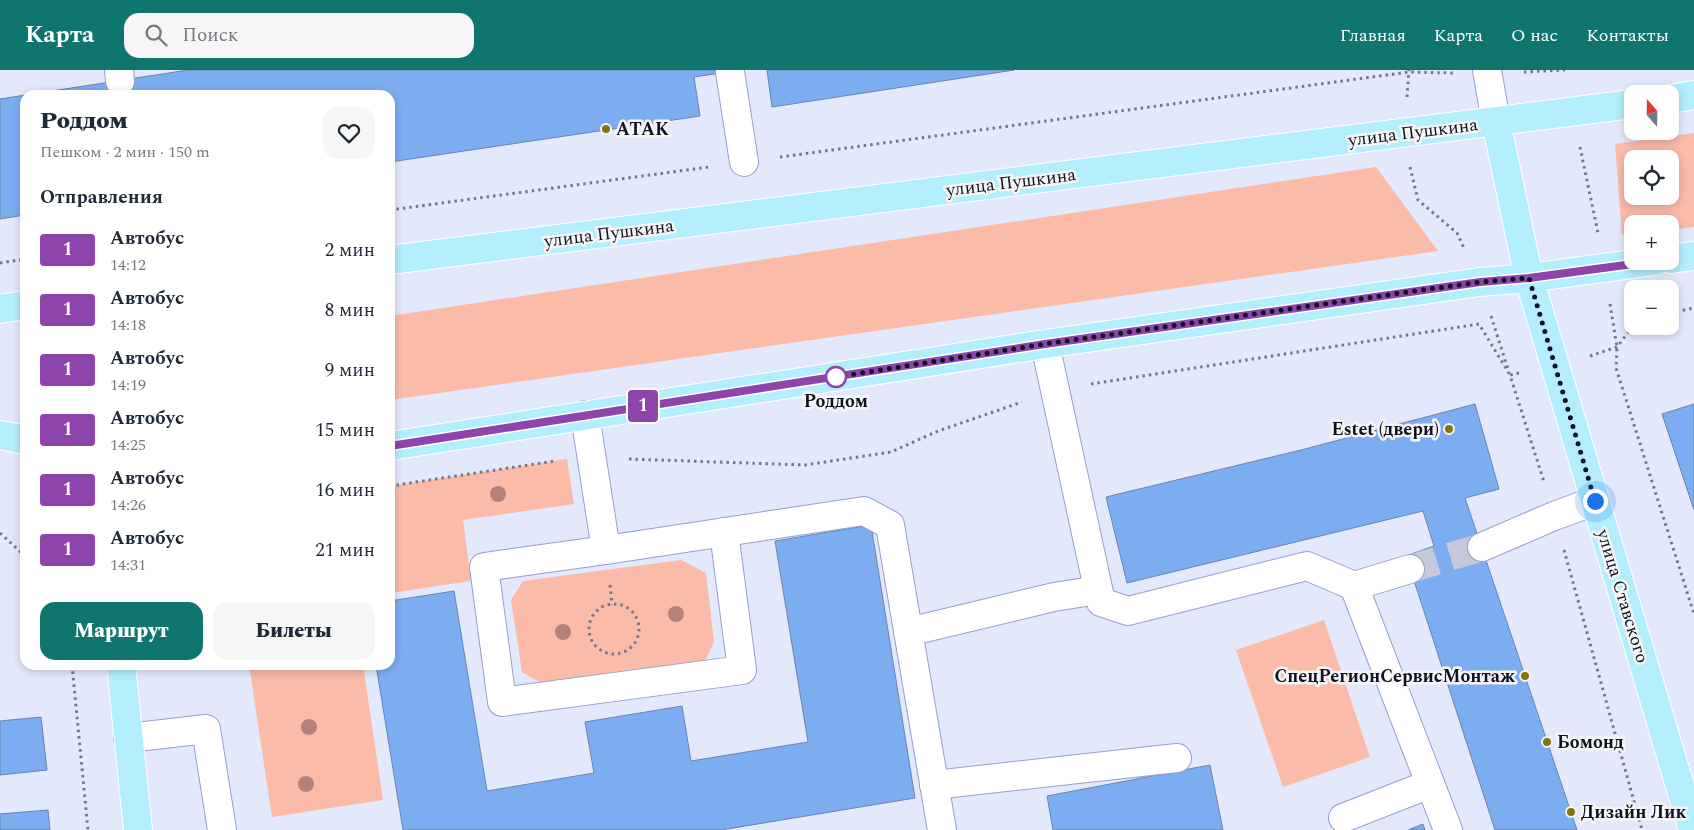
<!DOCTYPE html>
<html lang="ru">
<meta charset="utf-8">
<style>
:root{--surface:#fff;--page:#f6f6f7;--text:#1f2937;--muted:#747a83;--accent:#0f766e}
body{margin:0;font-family:Spectral,serif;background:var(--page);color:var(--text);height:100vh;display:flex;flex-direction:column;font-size:19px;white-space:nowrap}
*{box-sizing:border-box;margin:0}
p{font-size:16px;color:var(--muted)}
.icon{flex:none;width:28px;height:28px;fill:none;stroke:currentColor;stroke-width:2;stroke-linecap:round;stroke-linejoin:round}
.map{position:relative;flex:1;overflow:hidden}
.panel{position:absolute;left:20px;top:20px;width:375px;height:580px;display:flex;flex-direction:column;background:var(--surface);border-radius:15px;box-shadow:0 2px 8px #0003}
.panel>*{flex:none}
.badge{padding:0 10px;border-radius:4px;font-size:18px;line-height:32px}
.needle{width:32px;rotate:340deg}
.buttons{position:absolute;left:1624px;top:15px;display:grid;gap:10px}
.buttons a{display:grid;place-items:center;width:55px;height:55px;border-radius:10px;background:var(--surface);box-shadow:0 2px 8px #0003;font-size:25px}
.you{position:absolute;width:25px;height:25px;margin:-12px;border:4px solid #fff;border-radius:50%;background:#1a73e8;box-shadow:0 0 0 8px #1a73e833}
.map>.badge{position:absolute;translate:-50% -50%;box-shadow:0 0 0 2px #fff}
h2{padding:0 20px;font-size:19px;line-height:45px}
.round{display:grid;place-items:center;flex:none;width:52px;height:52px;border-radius:15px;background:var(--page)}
.overview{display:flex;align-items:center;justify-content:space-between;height:85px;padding:0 20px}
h1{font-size:24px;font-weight:800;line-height:38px}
.primary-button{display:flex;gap:10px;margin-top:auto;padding:10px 20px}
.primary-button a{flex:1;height:58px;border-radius:15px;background:var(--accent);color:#fff;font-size:20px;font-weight:800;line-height:58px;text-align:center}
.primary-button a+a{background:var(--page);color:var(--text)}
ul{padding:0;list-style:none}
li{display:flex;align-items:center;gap:15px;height:60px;padding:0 20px}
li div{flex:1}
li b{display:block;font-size:19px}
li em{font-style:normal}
li .badge{min-width:55px;font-weight:700;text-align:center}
header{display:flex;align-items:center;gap:30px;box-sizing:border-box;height:70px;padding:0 25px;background:var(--accent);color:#fff}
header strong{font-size:24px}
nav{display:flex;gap:28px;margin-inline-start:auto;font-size:18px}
.search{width:350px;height:45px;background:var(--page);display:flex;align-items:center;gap:12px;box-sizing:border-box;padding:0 18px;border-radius:15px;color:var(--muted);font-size:19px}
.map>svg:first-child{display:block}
</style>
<header>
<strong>Карта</strong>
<div class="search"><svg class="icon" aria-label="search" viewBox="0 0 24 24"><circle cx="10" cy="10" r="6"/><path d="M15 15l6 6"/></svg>Поиск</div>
<nav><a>Главная</a><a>Карта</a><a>О нас</a><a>Контакты</a></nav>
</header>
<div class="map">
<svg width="1694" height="760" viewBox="0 0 1694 760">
<rect width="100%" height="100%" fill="#e3e8fc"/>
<!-- green -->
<g fill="#fabba9" fill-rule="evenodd">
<path d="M1694,63V157L1670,160V154H1632V164L1622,165L1615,74ZM1632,89H1670V126H1632Z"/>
<path d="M1376,97L1438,181L390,330V246Z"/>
<path d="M567,389L574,434L463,450L471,511L390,523V416Z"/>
<path d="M681,490L706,503L714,572L703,595L549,618L522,602L511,530L523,511Z"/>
<path d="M1324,550L1370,687L1283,717L1236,580Z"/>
<path d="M249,595H363L383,730L272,747Z"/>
</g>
<!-- building -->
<g fill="#7cadf1" stroke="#6885ad">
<path d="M188,0H741L694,7L700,46L390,92V25H25V145L0,149V29Z"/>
<path d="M767,0H1014L772,37Z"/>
<path d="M1475,334L1499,419L1465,428L1577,760H1495L1406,486L1434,476L1423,441L1127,513L1106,427L1301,380Z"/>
<path d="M1694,334V440L1662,344Z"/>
<path d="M871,455L915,728L721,760H403L376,595H390V531L454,521L487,721L594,703L585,652L682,636L691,691L808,672L775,471Z"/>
<path d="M41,647L47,700L0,705V651Z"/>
<path d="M1210,695L1223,760H1053L1047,726Z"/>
<path d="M48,740L50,760H0V744Z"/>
<path d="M1423,754L1425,760H1408Z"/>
</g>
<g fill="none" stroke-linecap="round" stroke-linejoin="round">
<!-- minor-tunnel -->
<path stroke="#c3c8db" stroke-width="28" stroke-dasharray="28 14" stroke-linecap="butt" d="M1410,499L1482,477"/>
<!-- minor casing -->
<g stroke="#969ece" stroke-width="30">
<g id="minor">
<path d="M119,0L120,11"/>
<path d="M1487,0L1496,52"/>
<path d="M730,2L744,92"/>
<path d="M1045,274L1101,532L1128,541L1307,496L1354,516L1448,760"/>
<path d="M585,345L606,480L864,441L890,455L942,760"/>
<path d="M1482,477L1554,446L1595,431"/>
<path d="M606,480L484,497L502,632L742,600L724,462"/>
<path d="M1354,516L1410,499"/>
<path d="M908,562L1054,527L1098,520"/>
<path d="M128,668L206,659L222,760"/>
<path d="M934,715L1177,688"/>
<path d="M1343,748L1430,714"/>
</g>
</g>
<!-- major casing -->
<g stroke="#fff" stroke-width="30">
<g id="major">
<path d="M1670,29L1694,25"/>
<path d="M1496,52L1529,208L1693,760"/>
<path d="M1670,189L1694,186"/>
<path d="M390,190L1632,34"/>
<path d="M0,239L25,235"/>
<path d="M0,365L25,370"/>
<path d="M390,376L1045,274L1480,212L1529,208L1655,191"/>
<path d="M121,595L138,760"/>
</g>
</g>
<!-- path -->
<g stroke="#74788b" stroke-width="3" stroke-dasharray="2.5 4" stroke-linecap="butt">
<path d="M1524,2L1565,0"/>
<path d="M1407,27L1409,0"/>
<path d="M1580,77L1598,163"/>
<path d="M780,87L1409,2L1453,3"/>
<path d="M1410,97L1418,130L1457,163L1464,178"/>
<path d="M390,140L709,97"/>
<path d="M0,193L25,189"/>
<path d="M1610,234L1617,277L1616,298L1694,544"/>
<path d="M1670,243L1694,238"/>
<path d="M1491,246L1508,299"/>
<path d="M1590,286L1617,277L1633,256"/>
<path d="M1519,303L1510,305L1544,412"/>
<path d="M1091,314L1479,254L1510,305"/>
<path d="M629,389L805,395L891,382L938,361L1022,332"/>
<path d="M390,416L555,391"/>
<path d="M0,463L25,486"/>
<path d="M1564,480L1642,760"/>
<path d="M610,515L612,535"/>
<circle cx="614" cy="559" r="25"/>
<path d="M72,595L88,760"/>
</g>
<!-- minor -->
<use href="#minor" stroke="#fff" stroke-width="28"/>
<!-- major -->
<use href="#major" stroke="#b3eefd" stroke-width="28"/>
</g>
<!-- trees -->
<g fill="#b5827b">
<circle cx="498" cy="424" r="8"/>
<circle cx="676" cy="544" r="8"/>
<circle cx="563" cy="562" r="8"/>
<circle cx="309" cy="657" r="8"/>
<circle cx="306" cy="714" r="8"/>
</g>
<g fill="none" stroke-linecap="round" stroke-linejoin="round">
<!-- line casing -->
<g stroke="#fff" stroke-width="11">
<path id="line" d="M390,376L1045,274L1480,212L1529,208L1655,191"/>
</g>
<!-- line -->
<use href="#line" stroke="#8e44ad" stroke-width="8"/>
<!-- walk -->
<path stroke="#0e1122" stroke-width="5" stroke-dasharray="0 9" d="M836,307L1045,274L1401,223L1480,212L1529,208L1595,431"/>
</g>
<!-- markers -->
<g fill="#857212" stroke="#f6f6f6" stroke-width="2">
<circle cx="606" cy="59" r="5"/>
<circle cx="1449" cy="359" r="5"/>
<circle cx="1525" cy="606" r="5"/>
<circle cx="1547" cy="672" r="5"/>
<circle cx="1571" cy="742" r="5"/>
</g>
<circle fill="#fff" stroke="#8e44ad" stroke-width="2.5" cx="836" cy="307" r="10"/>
<g text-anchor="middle" stroke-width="5" stroke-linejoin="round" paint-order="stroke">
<!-- poi labels -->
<g font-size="18" font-weight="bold" fill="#0e1122" stroke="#f6f6f6" text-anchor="start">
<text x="616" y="65">АТАК</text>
<text x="1439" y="365" text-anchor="end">Estet (двери)</text>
<text x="1515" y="612" text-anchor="end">СпецРегионСервисМонтаж</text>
<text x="1557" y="678">Бомонд</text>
<text x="1581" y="748">Дизайн Лик</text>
</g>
<!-- street labels -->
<g font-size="18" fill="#0e1122" stroke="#f6f6f6">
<text transform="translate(1413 62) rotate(-7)" y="6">улица Пушкина</text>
<text transform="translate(1011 112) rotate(-7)" y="6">улица Пушкина</text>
<text transform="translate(609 163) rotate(-7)" y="6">улица Пушкина</text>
<text transform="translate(1623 526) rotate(73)" y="6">улица Ставского</text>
</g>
<!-- stop labels -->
<g font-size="18" font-weight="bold" fill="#0e1122" stroke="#f6f6f6">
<text x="836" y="337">Роддом</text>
</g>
</g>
</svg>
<div class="buttons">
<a><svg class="needle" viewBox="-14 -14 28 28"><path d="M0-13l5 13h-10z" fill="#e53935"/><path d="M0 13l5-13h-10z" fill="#747a83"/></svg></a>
<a><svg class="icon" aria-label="locate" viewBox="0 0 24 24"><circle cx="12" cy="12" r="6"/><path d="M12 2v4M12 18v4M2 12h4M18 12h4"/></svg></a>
<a>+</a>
<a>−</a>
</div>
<div class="you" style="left:1595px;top:431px"></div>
<b class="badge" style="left:643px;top:336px;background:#8e44ad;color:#fff">1</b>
<section class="panel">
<div class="overview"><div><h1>Роддом</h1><p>Пешком · 2 мин · 150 m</p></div><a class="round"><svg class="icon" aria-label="heart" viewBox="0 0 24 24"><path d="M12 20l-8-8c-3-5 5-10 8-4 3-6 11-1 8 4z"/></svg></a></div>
<h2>Отправления</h2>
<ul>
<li><span class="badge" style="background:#8e44ad;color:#fff">1</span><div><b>Автобус</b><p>14:12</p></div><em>2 мин</em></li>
<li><span class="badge" style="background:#8e44ad;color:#fff">1</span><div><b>Автобус</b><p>14:18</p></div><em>8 мин</em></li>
<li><span class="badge" style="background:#8e44ad;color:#fff">1</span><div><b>Автобус</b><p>14:19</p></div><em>9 мин</em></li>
<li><span class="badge" style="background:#8e44ad;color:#fff">1</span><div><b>Автобус</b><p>14:25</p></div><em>15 мин</em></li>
<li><span class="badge" style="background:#8e44ad;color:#fff">1</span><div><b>Автобус</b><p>14:26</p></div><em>16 мин</em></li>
<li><span class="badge" style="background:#8e44ad;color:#fff">1</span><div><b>Автобус</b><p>14:31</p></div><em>21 мин</em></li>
</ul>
<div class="primary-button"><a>Маршрут</a><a>Билеты</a></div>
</section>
</div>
